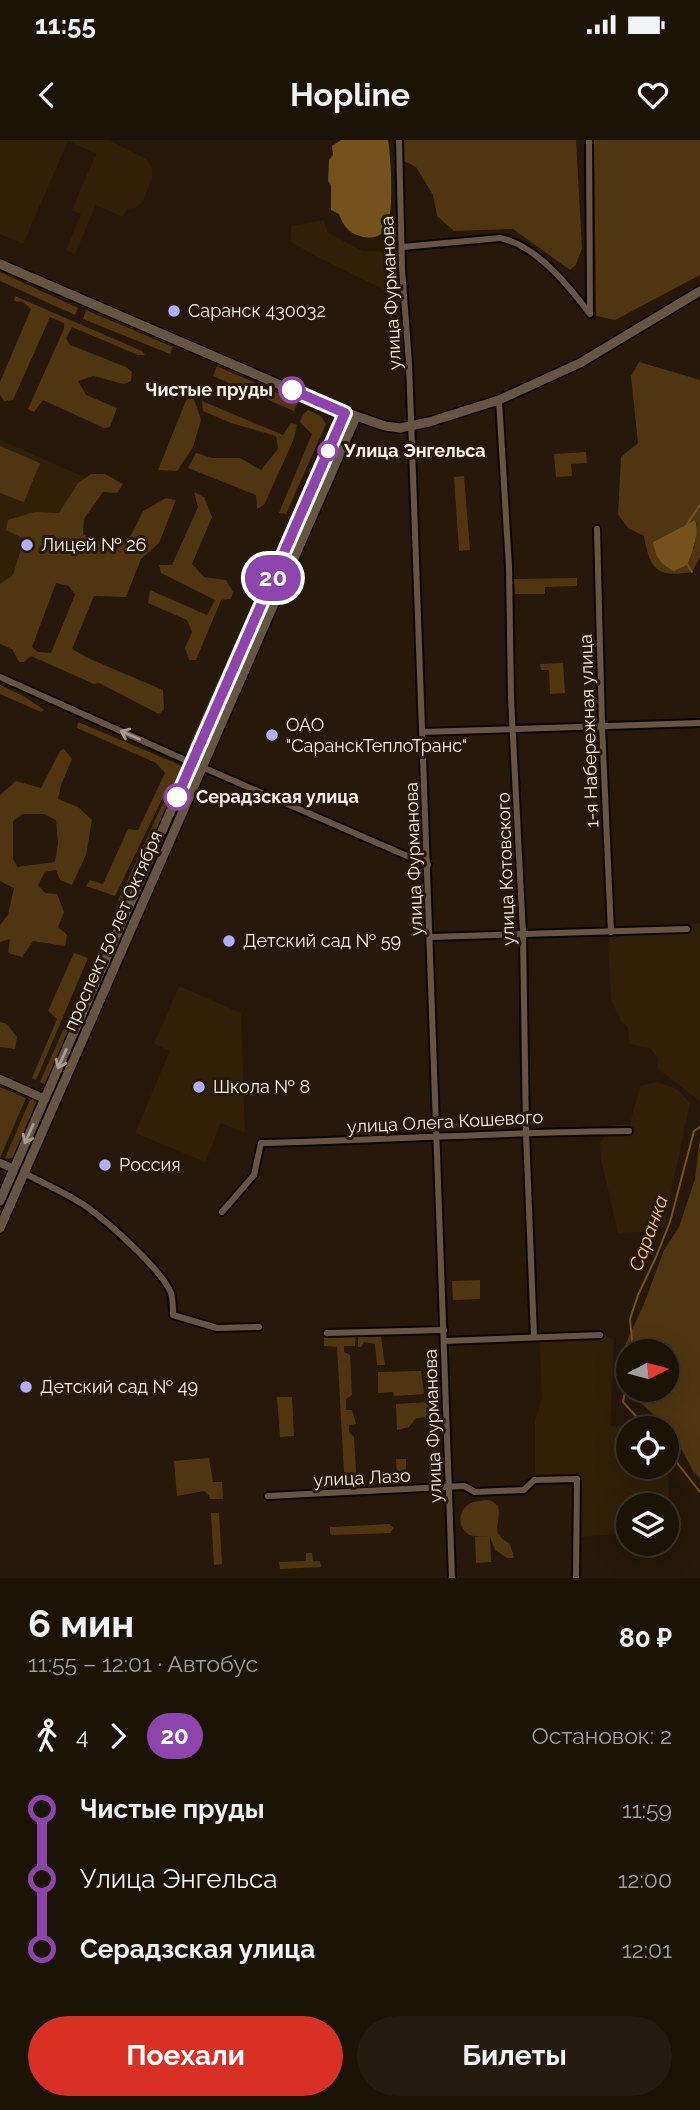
<!DOCTYPE html>
<html lang="ru">
<meta charset="utf-8">
<style>
:root{--surface:#1c1307;--page:#251c11;--text:#f1f3f6;--muted:#a09e9b;--line:#3a3228;--accent:#d93025}
body{margin:0;font-family:Raleway,sans-serif;background:var(--page);color:var(--text);height:100vh;display:flex;flex-direction:column;font-size:26px;white-space:nowrap}
*{box-sizing:border-box;margin:0}
p{font-size:23px;color:var(--muted)}
.icon{flex:none;width:38px;height:38px;fill:none;stroke:currentColor;stroke-width:2;stroke-linecap:round;stroke-linejoin:round}
.map{position:relative;height:1438px;overflow:hidden}
.details{display:flex;flex-direction:column;background:var(--surface);flex:1}
.details>*{flex:none}
.badge{padding:0 14px;border-radius:23px;font-size:24px;line-height:46px}
.needle{width:46px;rotate:84deg}
.buttons{position:absolute;left:616px;top:1199px;display:grid;gap:14px}
.buttons a{display:grid;place-items:center;width:63px;height:63px;border-radius:50%;background:var(--surface);box-shadow:0 7px 28px #0002,0 0 0 2px var(--line);font-size:35px}
.map>.badge{position:absolute;translate:-50% -50%;box-shadow:0 0 0 4px #fff}
.legs{display:flex;align-items:center;gap:10px;height:77px;padding:0 28px;font-size:23px}
.legs p{margin-inline-start:auto}
.summary{display:flex;align-items:center;justify-content:space-between;height:119px;padding:0 28px}
h1{font-size:38px;font-weight:700;line-height:52px}
.button{display:flex;gap:14px;margin-top:auto;padding:14px 28px}
.button a{flex:1;height:80px;border-radius:42px;background:var(--accent);color:#fff;font-size:28px;font-weight:700;line-height:80px;text-align:center}
.button a+a{background:var(--page);color:var(--text)}
ul{padding:0 28px;list-style:none}
li{display:flex;align-items:center;gap:24px;height:70px;font-size:26px}
li i{display:grid;place-items:center;width:10px;height:100%;margin:0 9px;background:currentColor}
li i::after{content:'';width:18px;height:18px;margin:-9px;border:5px solid;border-radius:50%;background:var(--surface)}
li p{margin-inline-start:auto}
li:first-child i{background:linear-gradient(#0000 50%,currentColor 0)}
li:last-child i{background:linear-gradient(currentColor 50%,#0000 0)}
.status{display:flex;justify-content:space-between;align-items:center;height:49px;padding:0 35px;background:var(--surface);direction:ltr}
.status svg{height:19px;fill:currentColor}
header{display:flex;justify-content:space-between;align-items:center;height:91px;padding:0 28px;background:var(--surface);font-size:32px;font-weight:700}
.map>svg:first-child{display:block}
</style>
<div class="status"><b>11:55</b><svg viewBox="0 0 49 12"><path d="M0 12V9h3v3zM5 12V6h3v6zM10 12V3h3v9zM15 12V0h3v12zM26 1h20v11H26zM47 4h2v5h-2z"/></svg></div>
<header><svg class="icon" aria-label="back" viewBox="0 0 24 24"><path d="M15 5l-7 7 7 7"/></svg>Hopline<svg class="icon" aria-label="heart" viewBox="0 0 24 24"><path d="M12 20l-8-8c-3-5 5-10 8-4 3-6 11-1 8 4z"/></svg></header>
<div class="map">
<svg width="700" height="1438" viewBox="0 0 700 1438">
<rect width="100%" height="100%" fill="#261909"/>
<!-- built -->
<g fill="#302008">
<path d="M0,0H109L146,19L152,27V38L143,61L135,68L127,69L123,77L96,65L75,114L66,110L81,74L72,70L96,14L68,1L23,104L0,94Z"/>
<path d="M324,80L327,91L334,96L363,111H376L387,113L398,125L401,136L402,155L389,152L319,118L291,102V86Z"/>
<path d="M0,300L84,337L21,482L0,472Z"/>
<path d="M700,783V961L657,928L658,918L650,908L629,904L628,887L621,881L611,860L608,803L615,787H675Z"/>
<path d="M179,846L241,873L245,993L221,983L205,1022L135,993L170,911L154,904Z"/>
<path d="M657,942L677,949L690,963L664,1086L646,1085L642,1092L618,1093L601,1019L600,1002L613,985L630,984L640,946Z"/>
<path d="M603,1190L606,1196L614,1200L610,1286H640L628,1288V1326L668,1329L670,1390H667V1365H628V1393L581,1397L582,1342L535,1345V1281L542,1257L539,1192Z"/>
</g>
<!-- green -->
<g fill="#4f3610" fill-rule="evenodd">
<path d="M403,0H576L582,108L576,125L570,130L513,89L454,91L437,76L433,55L416,27L404,21Z"/>
<path d="M594,0H700V135L615,180L596,176Z"/>
<path d="M0,132L78,168L75,175L0,141Z"/>
<path d="M15,156L142,211L145,215H138L72,187L66,198L70,205L126,227L132,232L131,241L124,244L93,236L78,241L86,255L117,268L110,287L104,288L43,260L34,272L28,269L64,189V183L50,177L13,260L4,261L0,255V242L31,169L23,162L14,161Z"/>
<path d="M86,170L173,207L170,214L83,179Z"/>
<path d="M639,222L700,240V417L692,432C657,438 650,430 644,396L628,388L618,374L621,317L638,303L631,236ZM695,380L697,384L694,409L653,402Z"/>
<path d="M217,226L298,262L294,271L213,236Z"/>
<path d="M189,253H192L201,280L193,307L177,331L158,330Z"/>
<path d="M202,261L283,295L291,283L297,285L293,301L264,365L257,369L256,355L188,328L196,313L212,318H240L261,330L278,309L276,296L231,283L203,271Z"/>
<path d="M308,270L321,276L326,284L286,374L279,373L312,294L300,282L303,274Z"/>
<path d="M0,306L40,323L24,362L0,353Z"/>
<path d="M586,312L587,323L571,324L572,336L556,337L554,314Z"/>
<path d="M91,334H105L123,344L117,353L103,352L84,379L83,394L116,410L131,395L143,371L166,358L176,360L159,403L141,419L126,457L94,456L72,509L90,519L163,550L164,569L159,574L99,543L94,544L31,516L24,522H19L12,509L0,504V444L13,435L24,399L6,390L8,380L35,372L59,373L78,343ZM56,443L69,446L75,455L51,513L38,512L32,507Z"/>
<path d="M464,336L470,410L459,411L454,337Z"/>
<path d="M194,352L204,357L212,377L192,424L204,437L226,440L233,452L231,459L221,460L196,520H189L185,508L192,492L187,480L148,463L150,450L207,475L215,460L161,433L159,425H172L198,367Z"/>
<path d="M577,438V446L545,447V454H515L514,439Z"/>
<path d="M253,463L258,466L194,608L189,606Z"/>
<path d="M563,523L565,553L550,554L549,530H541L540,524Z"/>
<path d="M0,545L25,557L44,570L41,572L0,554Z"/>
<path d="M78,582L187,628L176,653H165L115,756L86,746L90,740L103,744L128,689L138,690L165,633L156,623L77,588Z"/>
<path d="M64,609L72,619L61,645L58,659L78,667L92,680L86,715L72,745L60,740L56,730L45,732L38,745L45,753L57,754L64,772L58,787L67,795L65,806L33,801L22,817L8,813L10,799L0,802V785L8,775L14,748L0,741V655L16,641L41,648L60,611ZM23,674H44L56,680L58,703L55,722L17,727L13,719V681Z"/>
<path d="M163,663L170,667L127,764L118,761Z"/>
<path d="M100,807L106,810L46,945L40,942Z"/>
<path d="M74,813L88,818L36,940L32,938L57,879L48,871Z"/>
<path d="M0,882L7,884L17,897L15,909L0,907Z"/>
<path d="M0,947L26,958L0,1018Z"/>
<path d="M33,959L36,962L15,1017L7,1019L5,1018L30,960Z"/>
<path d="M700,997V1338L694,1333L674,1295L632,1254L631,1250H667V1211H628V1243L622,1225L626,1203L644,1164L664,1110L679,1087L695,1039Z"/>
<path d="M480,1140V1159L453,1160L452,1141Z"/>
<path d="M356,1195L355,1206H344V1212L350,1215L352,1255L346,1259V1270H352L356,1284L349,1285V1292L354,1297L357,1349H345L337,1207L324,1206V1197Z"/>
<path d="M358,1197H381L385,1225H377L375,1204L364,1202L361,1207H358Z"/>
<path d="M421,1231L424,1254L394,1256L393,1252L378,1253V1232Z"/>
<path d="M277,1257H292L294,1296L280,1297Z"/>
<path d="M430,1262L431,1277L416,1278L409,1287L397,1290L396,1264Z"/>
<path d="M209,1318L213,1342H222L223,1359H210L209,1355L204,1351L177,1356L174,1321Z"/>
<path d="M396,1319H406V1345L386,1347V1339L397,1336Z"/>
<path d="M486,1360L492,1361L498,1366C502,1386 488,1391 510,1404L514,1418H507L495,1410L490,1397L491,1422L476,1423L475,1397L489,1396C483,1396 472,1398 467,1393C457,1386 459,1370 469,1364C474,1361 481,1361 486,1360Z"/>
<path d="M211,1373H219L222,1424L214,1425Z"/>
<path d="M389,1384L394,1388L390,1393L332,1395L330,1393V1387H333Z"/>
<path d="M306,1413H312L313,1421H320L321,1427L280,1429L279,1422L306,1421Z"/>
</g>
<!-- water -->
<g fill="#75511c">
<path d="M341,0H388C391,15 395,82 385,91C378,98 369,99 360,96C348,93 343,85 339,74L331,70V45L328,41L329,20L333,15L332,6Z"/>
<path d="M695,380C700,392 692,413 687,425L674,431C661,425 655,417 653,402Z"/>
</g>
<g fill="none" stroke-linecap="round" stroke-linejoin="round">
<!-- stream -->
<g stroke="#75511c" stroke-width="2">
<path d="M687,384L700,365"/>
<path d="M687,424L692,432"/>
<path d="M633,1211L630,1179L638,1155L656,1117L670,1082L694,991L700,987"/>
<path d="M628,1238L623,1262L647,1288"/>
<path d="M667,1310L700,1352"/>
</g>
<!-- minor casing -->
<g stroke="#0e0500" stroke-width="10">
<g id="minor">
<path d="M399,0L402,129L409,223L452,1438"/>
<path d="M589,0L590,172"/>
<path d="M402,107L500,98C536,105 569,146 590,174"/>
<path d="M499,260L509,427L511,558L523,794L526,992L534,1197"/>
<path d="M597,389L602,586L611,792"/>
<path d="M0,537L192,623"/>
<path d="M422,592L699,583"/>
<path d="M202,627L428,725"/>
<path d="M431,797L687,789"/>
<path d="M24,1033C45,1044 68,1054 87,1067C108,1082 162,1130 171,1153C173,1160 173,1168 173,1175L217,1188L259,1187"/>
<path d="M222,1072L254,1035L261,1003C384,1000 507,992 629,991"/>
<path d="M327,1193L444,1190"/>
<path d="M444,1201L600,1195"/>
<path d="M268,1356L464,1346L475,1352L524,1350L534,1340L577,1339L576,1438"/>
</g>
</g>
<!-- tertiary casing -->
<g stroke="#0e0500" stroke-width="11">
<g id="tertiary">
<path d="M0,939L45,959"/>
<path d="M0,1023L14,1029"/>
</g>
</g>
<!-- secondary casing -->
<g stroke="#0e0500" stroke-width="12">
<g id="secondary">
<path d="M0,124L336,269L385,286L400,288L429,282L499,260L580,223L700,151"/>
<path d="M0,1061L345,273"/>
<path d="M0,1088L356,277"/>
</g>
</g>
<!-- minor -->
<use href="#minor" stroke="#655644" stroke-width="6"/>
<!-- tertiary -->
<use href="#tertiary" stroke="#655644" stroke-width="8"/>
<!-- secondary -->
<use href="#secondary" stroke="#655644" stroke-width="9"/>
</g>
<!-- one-way arrows -->
<defs><path id="oneway-shaft" d="M-6 0H5M1.5-3L5.5 0L1.5 3" fill="none" stroke-width="1.6" stroke-linecap="round" stroke-linejoin="round" transform="scale(1.75)"/></defs>
<g stroke="#a89c8d">
<use href="#oneway-shaft" transform="translate(130 595) rotate(-156)"/>
<use href="#oneway-shaft" transform="translate(62 919) rotate(114)"/>
<use href="#oneway-shaft" transform="translate(29 994) rotate(114)"/>
</g>
<g fill="none" stroke-linecap="round" stroke-linejoin="round">
<!-- line-1 casing -->
<g stroke="#fff" stroke-width="16">
<path id="line-1" d="M177,657L345,273L292,250"/>
</g>
<!-- line-1 -->
<use href="#line-1" stroke="#8e44ad" stroke-width="10"/>
</g>
<!-- markers -->
<g fill="#b2adf9" stroke="#261909" stroke-width="2.5">
<circle cx="174" cy="171" r="7"/>
<circle cx="27" cy="405" r="7"/>
<circle cx="272" cy="595" r="7"/>
<circle cx="229" cy="801" r="7"/>
<circle cx="199" cy="947" r="7"/>
<circle cx="105" cy="1025" r="7"/>
<circle cx="26" cy="1247" r="7"/>
</g>
<g fill="#fff" stroke="#8e44ad" stroke-width="3.5">
<circle cx="292" cy="250" r="12"/>
<circle cx="328" cy="311" r="9"/>
<circle cx="177" cy="657" r="12"/>
</g>
<g text-anchor="middle" stroke-width="6" stroke-linejoin="round" paint-order="stroke">
<!-- street labels -->
<g font-size="18" fill="#faf2e7" stroke="#261909">
<text transform="translate(391 153) rotate(-93)" y="6">улица Фурманова</text>
<text transform="translate(589 591) rotate(-92)" y="6">1-я Набережная улица</text>
<text transform="translate(414 719) rotate(-92)" y="6">улица Фурманова</text>
<text transform="translate(506 729) rotate(-92)" y="6">улица Котовского</text>
<text transform="translate(113 791) rotate(-66)" y="6">проспект 50 лет Октября</text>
<text transform="translate(445 982) rotate(-3)" y="6">улица Олега Кошевого</text>
<text transform="translate(433 1286) rotate(-92)" y="6">улица Фурманова</text>
<text transform="translate(362 1338) rotate(-3)" y="6">улица Лазо</text>
</g>
<!-- poi labels -->
<g font-size="18" fill="#faf2e7" stroke="#261909" text-anchor="start">
<text x="188" y="177">Саранск 430032</text>
<text x="41" y="411">Лицей № 26</text>
<text x="286" y="591">ОАО<tspan x="286" dy="21">"СаранскТеплоТранс"</tspan></text>
<text x="243" y="807">Детский сад № 59</text>
<text x="213" y="953">Школа № 8</text>
<text x="119" y="1031">Россия</text>
<text x="40" y="1253">Детский сад № 49</text>
</g>
<!-- stop labels -->
<g font-size="18" font-weight="bold" fill="#faf2e7" stroke="#261909" text-anchor="start">
<text x="273" y="256" text-anchor="end">Чистые пруды</text>
<text x="344" y="317">Улица Энгельса</text>
<text x="196" y="663">Серадзская улица</text>
</g>
<!-- water labels -->
<g font-size="19" font-style="italic" fill="#fcc478" stroke="#261909">
<text transform="translate(648 1093) rotate(-70)" y="7">Саранка</text>
</g>
</g>
</svg>
<div class="buttons">
<a><svg class="needle" viewBox="-14 -14 28 28"><path d="M0-13l5 13h-10z" fill="#e53935"/><path d="M0 13l5-13h-10z" fill="#a09e9b"/></svg></a>
<a><svg class="icon" aria-label="locate" viewBox="0 0 24 24"><circle cx="12" cy="12" r="6"/><path d="M12 2v4M12 18v4M2 12h4M18 12h4"/></svg></a>
<a><svg class="icon" aria-label="layers" viewBox="0 0 24 24"><path d="M12 4l9 5-9 5-9-5zM3 14l9 5 9-5"/></svg></a>
</div>
<b class="badge" style="left:273px;top:438px;background:#8e44ad;color:#fff">20</b>
</div>
<section class="details">
<div class="summary"><div><h1>6 мин</h1><p>11:55 – 12:01 · Автобус</p></div><b>80 ₽</b></div>
<div class="legs"><svg class="icon" aria-label="walk" viewBox="0 0 24 24"><circle cx="13" cy="4" r="2"/><path d="M13 8l-2 6 4 7M11 14l-3 7M7 12l3-4h3l4 4"/></svg>4<svg class="icon" aria-label="forward" viewBox="0 0 24 24"><path d="M9 5l7 7-7 7"/></svg><b class="badge" style="background:#8e44ad;color:#fff">20</b><p>Остановок: 2</p></div>
<ul>
<li><i style="color:#8e44ad"></i><b>Чистые пруды</b><p>11:59</p></li>
<li><i style="color:#8e44ad"></i><span>Улица Энгельса</span><p>12:00</p></li>
<li><i style="color:#8e44ad"></i><b>Серадзская улица</b><p>12:01</p></li>
</ul>
<div class="button"><a>Поехали</a><a>Билеты</a></div>
</section>
